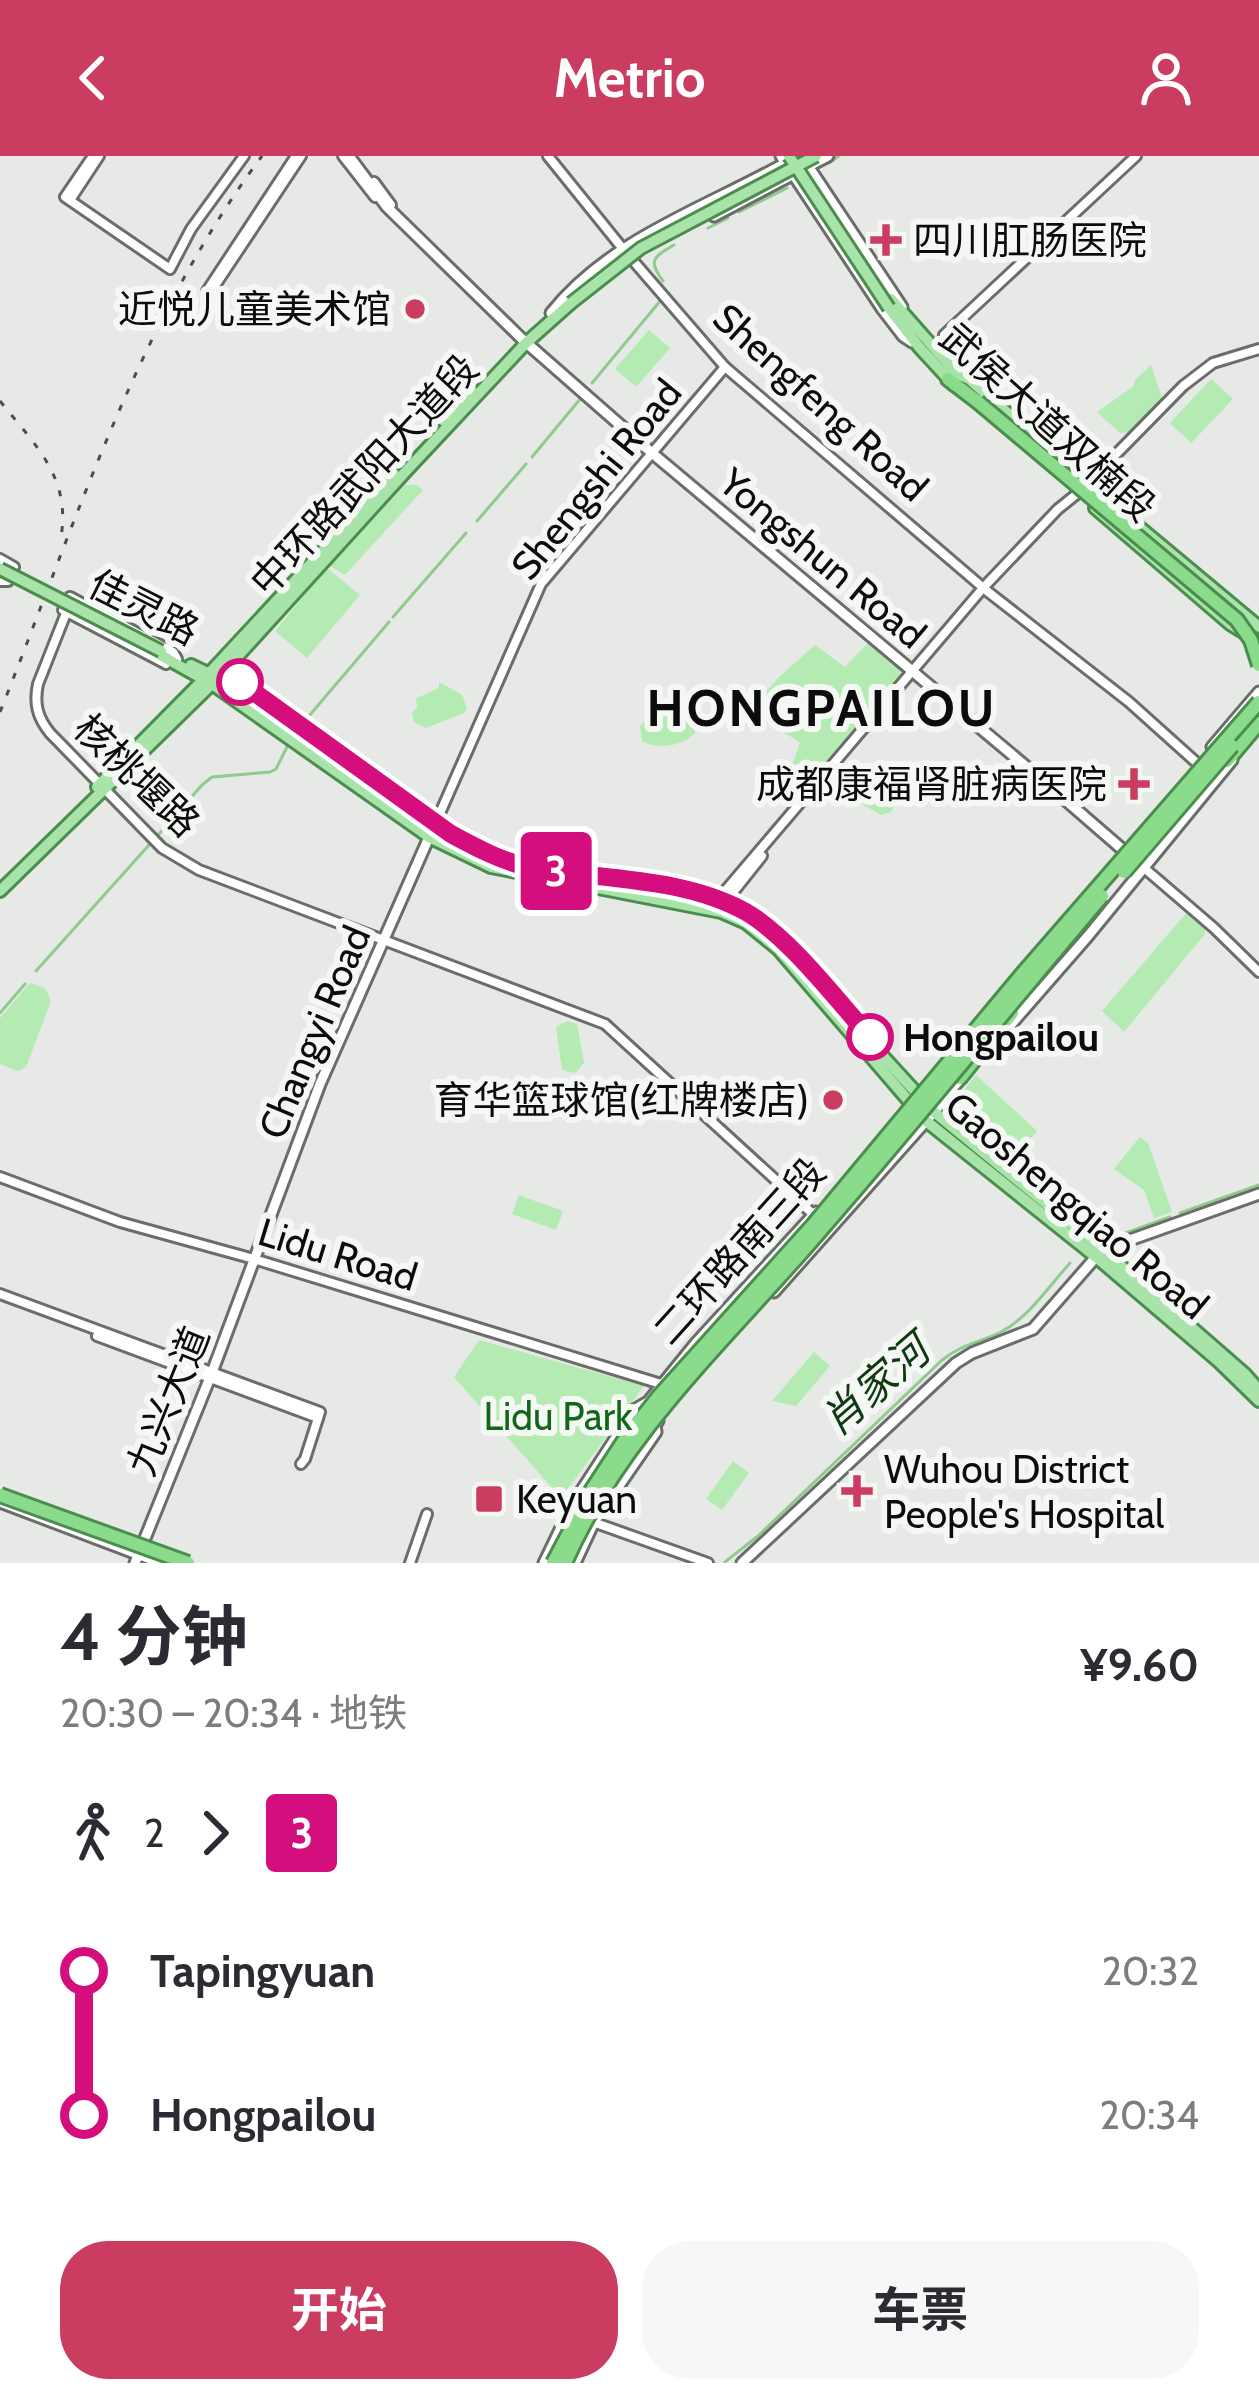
<!DOCTYPE html>
<html lang="zh">
<meta charset="utf-8">
<style>
:root{--surface:#fff;--page:#f7f7f7;--text:#2b2b33;--muted:#7c7c81;--accent:#cb3c61}
body{margin:0;font-family:Cabin,"Noto Sans SC",sans-serif;background:var(--page);color:var(--text);height:100vh;display:flex;flex-direction:column;font-size:45px;white-space:nowrap}
*{box-sizing:border-box;margin:0}
p{font-size:39px;color:var(--muted)}
.icon{flex:none;width:66px;height:66px;fill:none;stroke:currentColor;stroke-width:2;stroke-linecap:round;stroke-linejoin:round}
.map{position:relative;height:1407px;overflow:hidden}
.panel{display:flex;flex-direction:column;background:var(--surface);flex:1}
.panel>*{flex:none}
.badge{padding:0 24px;border-radius:9px;font-size:42px;line-height:78px}
.map>.badge{position:absolute;translate:-50% -50%;box-shadow:0 0 0 6px #fff}
.legs{display:flex;align-items:center;gap:18px;height:132px;padding:0 60px;font-size:39px}
.legs p{margin-inline-start:auto}
.summary{display:flex;align-items:center;justify-content:space-between;height:204px;padding:0 60px}
h1{font-size:66px;font-weight:700;line-height:90px}
.action{display:flex;gap:24px;margin-top:auto;padding:24px 60px}
.action a{flex:1;height:138px;border-radius:48px;background:var(--accent);color:#fff;font-size:48px;font-weight:700;line-height:138px;text-align:center}
.action a+a{background:var(--page);color:var(--text)}
ul{padding:0 60px;list-style:none}
li{display:flex;align-items:center;gap:42px;height:144px;font-size:45px}
li i{display:grid;place-items:center;width:18px;height:100%;margin:0 15px;background:currentColor}
li i::after{content:'';width:30px;height:30px;margin:-15px;border:9px solid;border-radius:50%;background:var(--surface)}
li p{margin-inline-start:auto}
li:first-child i{background:linear-gradient(#0000 50%,currentColor 0)}
li:last-child i{background:linear-gradient(currentColor 50%,#0000 0)}
header{display:flex;justify-content:space-between;align-items:center;height:156px;padding:0 60px;background:var(--accent);color:#fff;font-size:54px;font-weight:700}
.map>svg:first-child{display:block}
</style>
<header><svg class="icon" aria-label="back" viewBox="0 0 24 24"><path d="M15 5l-7 7 7 7"/></svg>Metrio<svg class="icon" aria-label="person" viewBox="0 0 24 24"><circle cx="12" cy="8" r="4"/><path d="M4 21q1-7 8-7t8 7"/></svg></header>
<div class="map">
<svg width="1259" height="1407" viewBox="0 0 1259 1407">
<rect width="100%" height="100%" fill="#e6e9e6"/>
<!-- green -->
<g fill="#b3ebb2">
<path d="M649,174L670,192L636,231L615,213Z"/>
<path d="M1151,209L1162,242L1128,276L1120,277L1097,256L1134,230V225Z"/>
<path d="M1211,223L1233,243L1191,287L1170,267Z"/>
<path d="M405,329H417L423,334L345,419L330,410Z"/>
<path d="M327,412L360,439L307,502L275,475Z"/>
<path d="M869,486L900,514L901,523L817,622L792,610L800,586L748,556L778,522L815,489L845,511Z"/>
<path d="M439,526L462,539L467,552L464,557L426,572L414,566L412,557L418,550L415,543L439,532Z"/>
<path d="M682,555L693,565L695,577C682,590 659,594 642,585L640,570L650,560Z"/>
<path d="M858,613L901,638L891,656L881,659L852,642L850,629Z"/>
<path d="M1188,755L1204,770L1205,778L1124,876L1102,855Z"/>
<path d="M30,827L45,832L51,845L26,911L18,915L0,908V862Z"/>
<path d="M567,865L577,868L584,907L575,917L562,914L556,871Z"/>
<path d="M976,919L1037,975L1015,1001L1005,1003L952,955V949Z"/>
<path d="M1140,981L1148,987L1172,1056L1154,1062L1144,1034L1114,1013Z"/>
<path d="M519,1039L563,1055L556,1074L512,1058Z"/>
<path d="M479,1184L644,1230L561,1342L454,1221Z"/>
<path d="M814,1196L830,1210L796,1250L772,1245Z"/>
<path d="M733,1305L749,1317L722,1354L706,1343Z"/>
</g>
<g fill="none" stroke-linecap="round" stroke-linejoin="round">
<!-- stream -->
<g stroke="#90cb8e" stroke-width="3">
<path d="M829,7L839,0"/>
<path d="M739,56L787,32"/>
<path d="M708,72L728,62"/>
<path d="M663,125C647,104 654,101 674,89"/>
<path d="M592,227L661,144"/>
<path d="M532,301L581,242"/>
<path d="M477,365L526,308"/>
<path d="M393,461L466,377"/>
<path d="M303,567L389,466"/>
<path d="M158,679L202,629L212,621L270,616L276,613L287,591"/>
<path d="M36,815L149,689"/>
<path d="M0,857L25,828"/>
<path d="M1180,1057L1259,1029"/>
<path d="M1109,1083L1170,1061"/>
<path d="M725,1406L758,1380L941,1205C961,1188 979,1187 1001,1176C1028,1162 1050,1129 1070,1107"/>
</g>
<!-- tertiary casing -->
<g stroke="#6a6d6a" stroke-width="14">
<g id="tertiary">
<path d="M93,0L65,41L170,113L191,73L244,0"/>
<path d="M296,0L207,135L210,137L301,0"/>
<path d="M343,0L375,41"/>
<path d="M548,0L623,93L725,211L987,435L1129,546L1198,608"/>
<path d="M374,26L391,49"/>
<path d="M70,44L99,0"/>
<path d="M941,201L944,179L1136,0"/>
<path d="M0,403L14,411L8,425H0"/>
<path d="M70,441L173,496L177,503"/>
<path d="M72,442L38,528C34,547 37,561 50,577L162,692L199,714L605,868L814,1059"/>
<path d="M63,454L166,508"/>
<path d="M433,673L541,428L725,211"/>
<path d="M1143,711L1214,772L1259,816"/>
<path d="M717,749L725,735L983,432L1058,353L1078,337L1183,230L1213,207L1259,193"/>
<path d="M723,749L762,700"/>
<path d="M0,1021L120,1066L254,1103L661,1228"/>
<path d="M0,1138L320,1256L305,1303L301,1308"/>
<path d="M97,1180L318,1262"/>
<path d="M590,1365L708,1407"/>
<path d="M410,1407L427,1358"/>
</g>
</g>
<!-- secondary casing -->
<g stroke="#6a6d6a" stroke-width="15">
<g id="secondary">
<path d="M349,0L387,51L522,183L652,297L1047,628L1130,700"/>
<path d="M781,0L883,154L903,180L912,186"/>
<path d="M808,10L902,151"/>
<path d="M714,60L828,0"/>
<path d="M551,157C613,79 715,49 798,0"/>
<path d="M1212,591L1259,536"/>
<path d="M1000,881L1088,780L1232,604"/>
<path d="M774,1136L934,956L964,918"/>
<path d="M0,1346L161,1407"/>
<path d="M135,1407L211,1219L320,928L430,679"/>
<path d="M544,1407L572,1349L634,1254L648,1246L696,1187L816,1056"/>
<path d="M575,1407L594,1366L656,1276L655,1269L658,1265"/>
<path d="M742,1407L956,1207L972,1197L1033,1173L1096,1101L1127,1085L1259,1038"/>
</g>
</g>
<!-- primary casing -->
<g stroke="#4b8d4c" stroke-width="16">
<g id="primary">
<path d="M891,143L957,218L969,223L1090,330L1259,471"/>
<path d="M889,152L919,191L954,229"/>
<path d="M444,265L472,235"/>
<path d="M1095,352L1230,468L1259,486"/>
<path d="M160,499L212,528L429,681L491,711L721,756L746,767L778,793L926,965L1096,1101L1219,1206L1259,1245"/>
<path d="M191,509L218,522L324,600"/>
<path d="M97,631L204,523L394,318"/>
<path d="M369,631L448,683"/>
<path d="M615,727L724,747L764,772L788,791L858,873L934,956L1105,1096L1245,1218L1259,1234"/>
<path d="M0,735L218,522L407,314L526,187L571,147"/>
</g>
</g>
<!-- trunk casing -->
<g stroke="#4b8d4c" stroke-width="18">
<g id="trunk">
<path d="M948,223L978,246"/>
<path d="M1227,605L1259,567"/>
<path d="M960,922L1012,857"/>
</g>
</g>
<!-- tertiary -->
<use href="#tertiary" stroke="#fff" stroke-width="8"/>
<!-- secondary -->
<use href="#secondary" stroke="#fff" stroke-width="9"/>
<!-- primary -->
<use href="#primary" stroke="#a8e4a9" stroke-width="10"/>
<!-- trunk -->
<use href="#trunk" stroke="#8bdb8c" stroke-width="12"/>
<!-- rail -->
<g stroke="#4c4e4c" stroke-width="3" stroke-dasharray="6 12" stroke-linecap="butt">
<path d="M0,245C35,289 71,321 61,381"/>
<path d="M0,556C76,366 138,166 262,0"/>
</g>
<!-- primary-bridge casing -->
<g stroke="#4b8d4c" stroke-width="16" stroke-linecap="butt">
<g id="primary-bridge">
<path d="M789,0L889,152"/>
<path d="M571,147L641,92L816,0"/>
<path d="M0,413L161,495"/>
</g>
</g>
<!-- trunk-bridge casing -->
<g stroke="#4b8d4c" stroke-width="18" stroke-linecap="butt">
<g id="trunk-bridge">
<path d="M978,246L1237,464L1251,484L1259,509"/>
<path d="M1124,716L1232,590"/>
<path d="M0,1339L188,1407"/>
<path d="M553,1407L591,1335L625,1283L659,1240L813,1069L1023,817L1259,546"/>
<path d="M565,1407C621,1279 724,1186 814,1082C912,970 1005,854 1102,740"/>
</g>
</g>
<!-- primary-bridge -->
<use href="#primary-bridge" stroke="#a8e4a9" stroke-width="10"/>
<!-- trunk-bridge -->
<use href="#trunk-bridge" stroke="#8bdb8c" stroke-width="12"/>
</g>
<g fill="none" stroke-linecap="round" stroke-linejoin="round">
<!-- line-1 casing -->
<g stroke="#fff" stroke-width="27">
<path id="line-1" d="M240,526L451,678C475,691 501,705 528,711C599,724 681,720 746,756C789,781 836,843 870,881"/>
</g>
<!-- line-1 -->
<use href="#line-1" stroke="#d40f7d" stroke-width="18"/>
</g>
<!-- markers -->
<g fill="#cb3c61" stroke="#f4f7f3" stroke-width="4.5">
<path d="M880 66h12v12h12v12h-12v12h-12v-12h-12v-12h12z"/>
<circle cx="415" cy="153" r="12"/>
<path d="M1128 610h12v12h12v12h-12v12h-12v-12h-12v-12h12z"/>
<circle cx="833" cy="944" r="12"/>
<path d="M851 1317h12v12h12v12h-12v12h-12v-12h-12v-12h12z"/>
<rect x="474" y="1328" width="30" height="30" rx="6"/>
</g>
<g fill="#fff" stroke="#d40f7d" stroke-width="6">
<circle cx="240" cy="526" r="21"/>
<circle cx="870" cy="881" r="21"/>
</g>
<g text-anchor="middle" stroke-width="12" stroke-linejoin="round" paint-order="stroke">
<!-- poi labels -->
<g font-size="39" fill="#0b0c0b" stroke="#f4f7f3" text-anchor="start">
<text x="913" y="98">四川肛肠医院</text>
<text x="391" y="167" text-anchor="end">近悦儿童美术馆</text>
<text x="1107" y="642" text-anchor="end">成都康福肾脏病医院</text>
<text x="809" y="958" text-anchor="end">育华篮球馆(红牌楼店)</text>
<text x="884" y="1327">Wuhou District<tspan x="884" dy="45">People's Hospital</tspan></text>
<text x="516" y="1357">Keyuan</text>
</g>
<!-- street labels -->
<g font-size="39" fill="#0b0c0b" stroke="#f4f7f3">
<text transform="translate(821 246) rotate(42)" y="14">Shengfeng Road</text>
<text transform="translate(1048 266) rotate(42)" y="14">武侯大道双楠段</text>
<text transform="translate(364 319) rotate(-47)" y="14">中环路武阳大道段</text>
<text transform="translate(596 323) rotate(-51)" y="14">Shengshi Road</text>
<text transform="translate(823 402) rotate(40)" y="14">Yongshun Road</text>
<text transform="translate(144 451) rotate(27)" y="14">佳灵路</text>
<text transform="translate(137 619) rotate(44)" y="14">核桃堰路</text>
<text transform="translate(314 876) rotate(-67)" y="14">Changyi Road</text>
<text transform="translate(1077 1049) rotate(40)" y="14">Gaoshengqiao Road</text>
<text transform="translate(739 1095) rotate(-48)" y="14">二环路南三段</text>
<text transform="translate(338 1098) rotate(17)" y="14">Lidu Road</text>
<text transform="translate(168 1245) rotate(-68)" y="14">九兴大道</text>
</g>
<!-- stop labels -->
<g font-size="39" font-weight="bold" fill="#0b0c0b" stroke="#f4f7f3" text-anchor="start">
<text x="903" y="895">Hongpailou</text>
</g>
<!-- park labels -->
<g font-size="39" fill="#116619" stroke="#f4f7f3">
<text x="558" y="1274">Lidu Park</text>
</g>
<!-- water labels -->
<g font-size="42" font-style="italic" fill="#0f3911" stroke="#f4f7f3">
<text transform="translate(875 1229) rotate(-41)" y="15">肖家河</text>
</g>
<!-- district labels -->
<g font-size="51" font-weight="bold" letter-spacing="3" fill="#0b0c0b" stroke="#f4f7f3">
<text x="822" y="570">HONGPAILOU</text>
</g>
</g>
</svg>
<b class="badge" style="left:556px;top:715px;background:#d40f7d;color:#fff">3</b>
</div>
<section class="panel">
<div class="summary"><div><h1>4 分钟</h1><p>20:30 – 20:34 · 地铁</p></div><b>¥9.60</b></div>
<div class="legs"><svg class="icon" aria-label="walk" viewBox="0 0 24 24"><circle cx="13" cy="4" r="2"/><path d="M13 8l-2 6 4 7M11 14l-3 7M7 12l3-4h3l4 4"/></svg>2<svg class="icon" aria-label="forward" viewBox="0 0 24 24"><path d="M9 5l7 7-7 7"/></svg><b class="badge" style="background:#d40f7d;color:#fff">3</b></div>
<ul>
<li><i style="color:#d40f7d"></i><b>Tapingyuan</b><p>20:32</p></li>
<li><i style="color:#d40f7d"></i><b>Hongpailou</b><p>20:34</p></li>
</ul>
<div class="action"><a>开始</a><a>车票</a></div>
</section>
